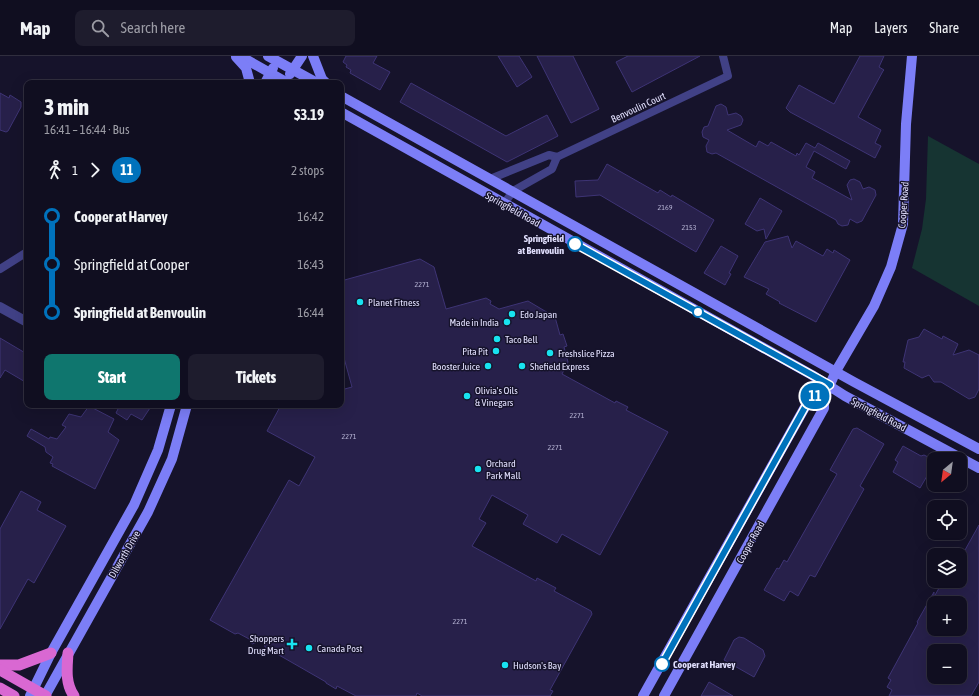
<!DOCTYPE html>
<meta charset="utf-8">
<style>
:root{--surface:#100e20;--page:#1e1c2d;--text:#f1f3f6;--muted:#9c9ca5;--line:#302e3e;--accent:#0f766e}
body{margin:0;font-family:"Asap Condensed",sans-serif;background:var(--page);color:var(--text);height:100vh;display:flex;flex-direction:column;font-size:15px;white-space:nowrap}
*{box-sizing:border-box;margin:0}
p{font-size:13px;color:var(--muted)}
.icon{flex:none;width:22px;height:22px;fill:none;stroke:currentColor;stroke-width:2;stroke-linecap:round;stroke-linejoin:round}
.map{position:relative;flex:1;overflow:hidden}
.sheet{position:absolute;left:24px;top:24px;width:320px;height:328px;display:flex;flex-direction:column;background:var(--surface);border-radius:8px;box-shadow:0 4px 16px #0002,0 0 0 1px var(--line)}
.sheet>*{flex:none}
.badge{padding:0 8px;border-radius:13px;font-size:14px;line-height:26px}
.needle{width:26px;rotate:209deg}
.tools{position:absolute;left:927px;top:396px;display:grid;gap:8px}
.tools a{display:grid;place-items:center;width:40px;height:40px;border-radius:8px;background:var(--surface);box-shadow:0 4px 16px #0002,0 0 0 1px var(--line);font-size:20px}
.map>.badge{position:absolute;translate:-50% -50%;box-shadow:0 0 0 2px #fff}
.legs{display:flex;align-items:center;gap:6px;height:44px;padding:0 20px;font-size:13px}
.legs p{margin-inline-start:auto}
.overview{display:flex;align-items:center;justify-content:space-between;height:68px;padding:0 20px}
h1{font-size:22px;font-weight:800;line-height:30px}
.primary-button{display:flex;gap:8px;margin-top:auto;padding:8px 20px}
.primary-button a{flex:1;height:46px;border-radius:8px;background:var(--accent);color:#fff;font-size:16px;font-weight:800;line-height:46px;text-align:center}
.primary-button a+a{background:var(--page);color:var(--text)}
ul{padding:0 20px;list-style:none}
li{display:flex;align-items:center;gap:14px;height:48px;font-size:15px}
li i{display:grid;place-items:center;width:6px;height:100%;margin:0 5px;background:currentColor}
li i::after{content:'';width:10px;height:10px;margin:-5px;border:3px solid;border-radius:50%;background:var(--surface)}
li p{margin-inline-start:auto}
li:first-child i{background:linear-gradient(#0000 50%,currentColor 0)}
li:last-child i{background:linear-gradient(currentColor 50%,#0000 0)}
header{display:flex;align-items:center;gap:24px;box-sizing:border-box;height:56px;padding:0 20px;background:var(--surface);border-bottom:1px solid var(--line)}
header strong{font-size:19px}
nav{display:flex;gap:22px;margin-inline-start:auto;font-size:14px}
.search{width:280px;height:36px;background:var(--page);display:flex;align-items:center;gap:10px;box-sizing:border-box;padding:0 14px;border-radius:8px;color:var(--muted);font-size:15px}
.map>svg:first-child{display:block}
</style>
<header>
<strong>Map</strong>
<div class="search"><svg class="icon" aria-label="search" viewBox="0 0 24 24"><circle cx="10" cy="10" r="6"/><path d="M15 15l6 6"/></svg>Search here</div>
<nav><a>Map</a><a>Layers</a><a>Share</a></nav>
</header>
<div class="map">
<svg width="979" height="640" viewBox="0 0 979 640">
<rect width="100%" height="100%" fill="#16132b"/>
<!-- green -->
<path fill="#163432" d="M928,80L979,108V250L912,212L922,173L926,143Z"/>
<!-- building -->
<g fill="#27204a" stroke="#3e3475" fill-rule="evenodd">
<path d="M346,0H377L373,7L390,16L380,34L350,17L351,14L346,11L347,9L343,6Z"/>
<path d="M498,0H519L532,21L517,31Z"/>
<path d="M537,0H573L599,53L571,67Z"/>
<path d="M628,0H700L632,36L616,6Z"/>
<path d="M860,0H884L879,11L884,14L883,15L858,61L881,74L875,87L881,90L875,102L790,56L786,52L799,29L834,48Z"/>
<path d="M411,27L506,80L547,59L558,80L507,106L400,46Z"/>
<path d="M0,37L9,42L10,39L21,46V51L8,75L6,76L0,74Z"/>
<path d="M721,48L726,51L728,59L736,57L741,60L743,64L741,69L727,74L756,91L759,85L768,90L771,86L796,100L797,97L799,99L806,87L815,92L818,87L850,105L846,113L814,95L806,111L815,116L812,122L852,144L847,129L850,124L854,123L860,126L863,133L869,131L875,134L876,139L862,165L857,167L850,163L848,169L842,170L838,168L836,164L716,97L712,98L707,96L706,90L709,84L703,81L702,76L704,71L708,70L716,50Z"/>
<path d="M607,108L658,137L660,134L671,141L672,139L714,164L696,196L600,139L576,141L575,125L598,124Z"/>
<path d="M760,142L782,155L766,183L764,173L757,175L745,168Z"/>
<path d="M788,180L792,192L796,185L823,200L827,193L833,197L834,194L850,204L816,266L779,247L780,246L766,238L769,233L744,221L765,186Z"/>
<path d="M721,190L738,200L729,217L731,218L725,229L704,217Z"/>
<path d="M420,203L434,211L446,253L486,242L491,245L490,248L499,253L528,245L555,261L560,279L563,278L567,290L564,291L568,306L562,318L615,347L616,345L628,351L626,354L668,376L600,499L562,478L557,487L523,468L528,459L492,439L479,463L486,467L472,490L536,525L537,522L556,532L554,535L591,555L592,558L550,634L553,635L550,640H422L417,637L416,640H356L337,630L336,633L326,627V626L265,591L263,584L252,588L251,584L238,577L235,578L210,564L289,424L299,430L315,401L267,375L281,349H341V334L352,331L341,291V225Z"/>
<path d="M924,273L942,283L943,280L958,288L953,299L969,294L979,299V333L975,341L969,343L941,326H934L929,319L922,322L904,312L905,306H903L908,284L919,281Z"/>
<path d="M0,282L27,298V327L5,314L0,322Z"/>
<path d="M120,349H150L149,351L150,352L142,364L131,358L127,364L116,357Z"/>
<path d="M89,350L114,363L108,376L119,384L95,433L52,410L53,408L50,407L53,401L46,396L45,391L27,380L31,373L49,383L50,381L57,383L66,371L62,369L69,358L81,361Z"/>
<path d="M857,372L884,388L860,430L864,433L815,521L810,519L798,540L790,535L784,545L764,534L777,512L779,513L784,504L787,506L837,418L830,414L853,373Z"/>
<path d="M903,390L921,400L924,399L934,404V408L920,432L893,416L898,406L895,404Z"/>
<path d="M21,435L41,446L37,454L66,470L34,527L28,523L0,573V473Z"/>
<path d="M979,469V626L971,640H889L892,634L887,631L891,624L888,622L918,567L917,566L934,536V541L943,525H960V503ZM934,547H960V573H934ZM934,595H960V621H934Z"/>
<path d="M739,581L744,582L763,594L765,600L754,621L724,604L734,584Z"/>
<path d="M709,626L733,640H701Z"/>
</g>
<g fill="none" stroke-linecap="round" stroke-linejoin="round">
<!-- minor -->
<g stroke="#414186" stroke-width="8">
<path d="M490,123L549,99L557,101L728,20L723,0"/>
<path d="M504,148L513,135L552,113L557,101"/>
<path d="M0,213L27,196"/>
</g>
<!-- tertiary -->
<path stroke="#414186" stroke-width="10" d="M0,251L27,266"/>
<!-- secondary -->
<g stroke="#7c7ef7" stroke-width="10">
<path d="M240,0L288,27"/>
<path d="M268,0L317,27"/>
<path d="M313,0L322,23L326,27"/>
<path d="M236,1L246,12L250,27"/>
<path d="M290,18L302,0"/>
<path d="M265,27L273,12"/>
<path d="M341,40L854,326L979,393"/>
<path d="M341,56L812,319L845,340L979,412"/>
<path d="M30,640L51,597L134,449L158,394L171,349"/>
<path d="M45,640L148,456L172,403L187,349"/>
<path d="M643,640L809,344L828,330"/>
<path d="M664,640L824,352V342L836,315L874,250L891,211L903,168L906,68L912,0"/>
</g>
<!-- trunk -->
<g stroke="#d968d2" stroke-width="11">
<path d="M68,597C67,612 65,627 74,640"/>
<path d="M0,609H19L51,597"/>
<path d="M0,614L46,640"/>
<path d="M0,632L14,640"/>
</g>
</g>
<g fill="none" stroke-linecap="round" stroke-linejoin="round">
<!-- line-1 casing -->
<g stroke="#fff" stroke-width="9">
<path id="line-1" d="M575,188L830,329L809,344L662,608"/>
</g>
<!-- line-1 -->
<use href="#line-1" stroke="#0072bc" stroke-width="6"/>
</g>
<!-- markers -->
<g fill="#fff" stroke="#0072bc" stroke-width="2">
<circle cx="575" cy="188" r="7"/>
<circle cx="698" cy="256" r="5"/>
<circle cx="662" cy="608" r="7"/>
</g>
<g fill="#18e3f0" stroke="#16132b" stroke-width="1.5">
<circle cx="360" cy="246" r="4"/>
<circle cx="512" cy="258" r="4"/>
<circle cx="507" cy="266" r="4"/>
<circle cx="497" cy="283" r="4"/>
<circle cx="496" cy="295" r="4"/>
<circle cx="550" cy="297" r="4"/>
<circle cx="488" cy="310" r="4"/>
<circle cx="522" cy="310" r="4"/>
<circle cx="467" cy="340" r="4"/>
<circle cx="478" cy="413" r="4"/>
<path d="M290 582h4v4h4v4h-4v4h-4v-4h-4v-4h4z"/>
<circle cx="309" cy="592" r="4"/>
<circle cx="505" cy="609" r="4"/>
</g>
<g text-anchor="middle" stroke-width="3" stroke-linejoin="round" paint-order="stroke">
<!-- number labels -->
<g font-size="8" fill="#b2afd0">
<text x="665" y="154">2169</text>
<text x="689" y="174">2153</text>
<text x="422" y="231">2271</text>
<text x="577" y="362">2271</text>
<text x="349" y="383">2271</text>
<text x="555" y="394">2271</text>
<text x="460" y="568">2271</text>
</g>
<!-- street labels -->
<g font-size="10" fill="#e1dffd" stroke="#16132b">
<text transform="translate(638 51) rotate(-25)" y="4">Benvoulin Court</text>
<text transform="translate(903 149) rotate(-86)" y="4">Cooper Road</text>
<text transform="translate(513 153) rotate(29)" y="4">Springfield Road</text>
<text transform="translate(879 358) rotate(28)" y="4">Springfield Road</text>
<text transform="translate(750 486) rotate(-61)" y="4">Cooper Road</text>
<text transform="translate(124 498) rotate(-60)" y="4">Dilworth Drive</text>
</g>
<!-- stop labels -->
<g font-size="10" font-weight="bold" fill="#e1dffd" stroke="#16132b" text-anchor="end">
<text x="564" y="186">Springfield<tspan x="564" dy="12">at Benvoulin</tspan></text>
<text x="673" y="612" text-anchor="start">Cooper at Harvey</text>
</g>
<!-- poi labels -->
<g font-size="10" fill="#e1dffd" stroke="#16132b" text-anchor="start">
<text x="368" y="250">Planet Fitness</text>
<text x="520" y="262">Edo Japan</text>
<text x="499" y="270" text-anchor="end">Made in India</text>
<text x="505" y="287">Taco Bell</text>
<text x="488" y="299" text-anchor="end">Pita Pit</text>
<text x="558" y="301">Freshslice Pizza</text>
<text x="480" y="314" text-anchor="end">Booster Juice</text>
<text x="530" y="314">Shefield Express</text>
<text x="475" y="338">Olivia's Oils<tspan x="475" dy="12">&amp; Vinegars</tspan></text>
<text x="486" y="411">Orchard<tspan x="486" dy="12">Park Mall</tspan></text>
<text x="284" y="586" text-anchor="end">Shoppers<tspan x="284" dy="12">Drug Mart</tspan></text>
<text x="317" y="596">Canada Post</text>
<text x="513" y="613">Hudson's Bay</text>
</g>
</g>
</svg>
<div class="tools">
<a><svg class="needle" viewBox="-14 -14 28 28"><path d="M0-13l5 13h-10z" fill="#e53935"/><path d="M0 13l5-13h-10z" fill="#9c9ca5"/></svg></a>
<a><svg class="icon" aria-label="locate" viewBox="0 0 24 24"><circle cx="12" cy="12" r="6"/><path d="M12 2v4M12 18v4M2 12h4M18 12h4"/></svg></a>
<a><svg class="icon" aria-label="layers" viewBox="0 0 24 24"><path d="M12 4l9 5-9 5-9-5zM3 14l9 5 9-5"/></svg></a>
<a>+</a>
<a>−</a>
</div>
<b class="badge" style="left:815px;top:340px;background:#0072bc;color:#fff">11</b>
<section class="sheet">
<div class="overview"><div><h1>3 min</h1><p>16:41 – 16:44 · Bus</p></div><b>$3.19</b></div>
<div class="legs"><svg class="icon" aria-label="walk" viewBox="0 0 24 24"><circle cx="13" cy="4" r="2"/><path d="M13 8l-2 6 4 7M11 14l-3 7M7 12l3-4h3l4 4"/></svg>1<svg class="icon" aria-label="forward" viewBox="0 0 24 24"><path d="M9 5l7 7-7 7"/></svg><b class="badge" style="background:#0072bc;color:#fff">11</b><p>2 stops</p></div>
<ul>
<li><i style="color:#0072bc"></i><b>Cooper at Harvey</b><p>16:42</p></li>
<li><i style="color:#0072bc"></i><span>Springfield at Cooper</span><p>16:43</p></li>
<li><i style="color:#0072bc"></i><b>Springfield at Benvoulin</b><p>16:44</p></li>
</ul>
<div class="primary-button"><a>Start</a><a>Tickets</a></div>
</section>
</div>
